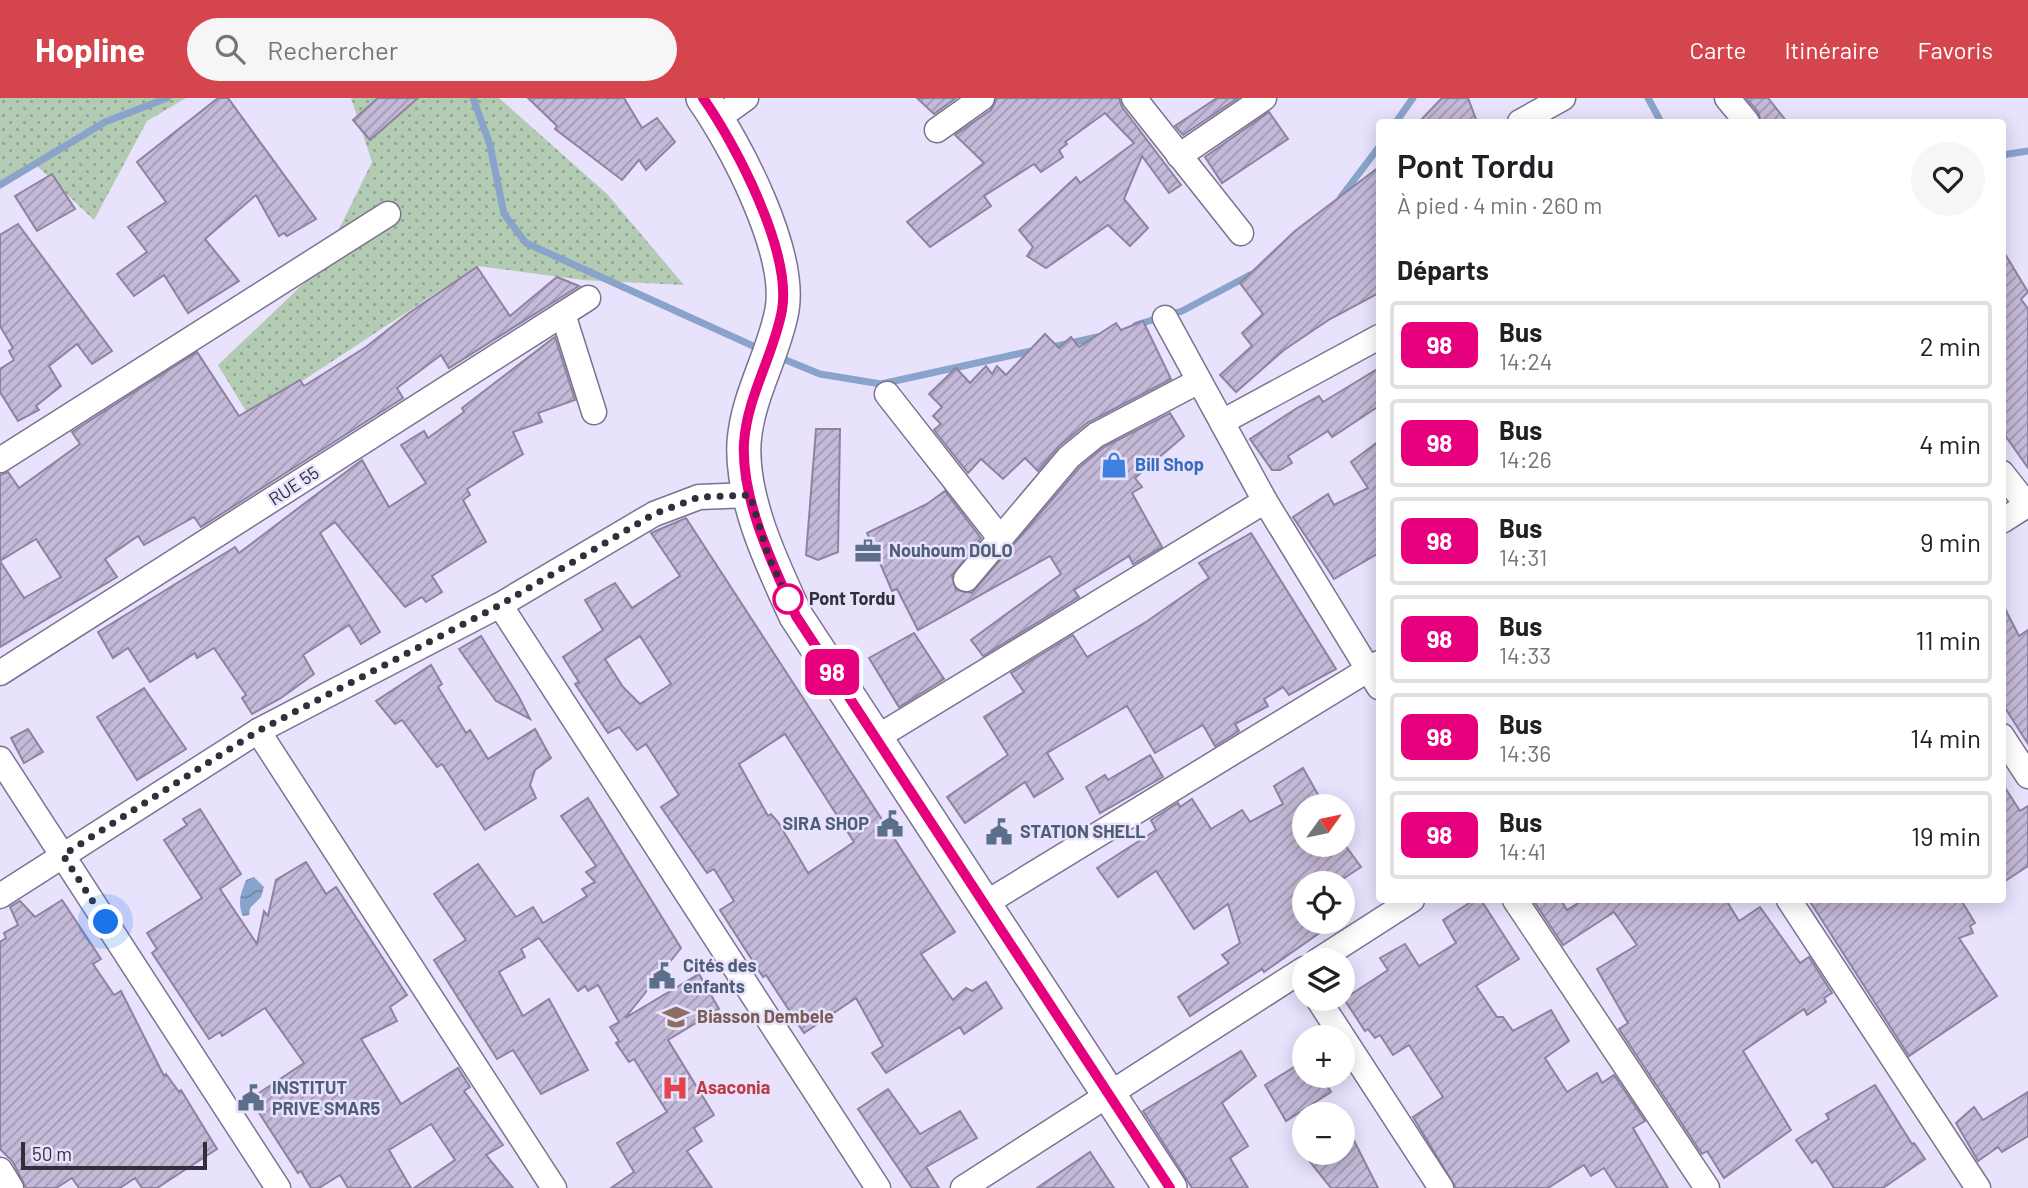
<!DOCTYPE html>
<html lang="fr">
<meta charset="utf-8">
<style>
:root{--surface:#fff;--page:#f6f6f6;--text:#202124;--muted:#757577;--line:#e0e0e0;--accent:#d5454d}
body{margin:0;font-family:Barlow,sans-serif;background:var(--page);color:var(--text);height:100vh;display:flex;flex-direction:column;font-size:26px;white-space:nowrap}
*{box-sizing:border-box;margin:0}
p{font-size:23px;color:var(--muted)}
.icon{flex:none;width:38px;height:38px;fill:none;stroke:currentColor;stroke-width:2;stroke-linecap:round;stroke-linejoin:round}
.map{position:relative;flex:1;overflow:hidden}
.side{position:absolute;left:1376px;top:21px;width:630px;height:784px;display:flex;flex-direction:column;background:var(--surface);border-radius:7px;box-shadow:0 4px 18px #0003}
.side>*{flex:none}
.badge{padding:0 14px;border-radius:10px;font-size:24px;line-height:46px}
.needle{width:46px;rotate:57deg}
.controls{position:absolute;left:1292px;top:696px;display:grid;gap:14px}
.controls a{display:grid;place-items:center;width:63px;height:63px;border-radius:50%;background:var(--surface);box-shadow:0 4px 18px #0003;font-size:35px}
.scale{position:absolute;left:21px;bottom:18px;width:186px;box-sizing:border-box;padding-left:7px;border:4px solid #322f3b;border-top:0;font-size:19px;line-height:24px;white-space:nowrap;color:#322f3b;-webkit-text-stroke:5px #e8e2fd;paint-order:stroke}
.you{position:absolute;width:35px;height:35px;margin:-18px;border:5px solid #fff;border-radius:50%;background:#1a73e8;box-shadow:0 0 0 10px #1a73e833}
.map>.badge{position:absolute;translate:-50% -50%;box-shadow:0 0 0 4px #fff}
h2{padding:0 21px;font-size:26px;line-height:63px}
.round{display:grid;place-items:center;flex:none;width:74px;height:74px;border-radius:37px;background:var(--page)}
.head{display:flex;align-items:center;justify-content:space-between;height:119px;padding:0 21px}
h1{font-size:33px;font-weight:600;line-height:52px}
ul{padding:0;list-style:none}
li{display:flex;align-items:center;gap:21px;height:88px;margin:0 14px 10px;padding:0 7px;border:4px solid var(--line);border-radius:7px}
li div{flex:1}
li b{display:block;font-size:26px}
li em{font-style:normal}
li .badge{min-width:77px;font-weight:700;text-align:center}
header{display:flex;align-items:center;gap:42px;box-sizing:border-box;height:98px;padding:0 35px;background:var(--accent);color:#fff}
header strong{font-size:33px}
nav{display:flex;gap:38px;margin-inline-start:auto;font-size:24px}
.search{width:490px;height:63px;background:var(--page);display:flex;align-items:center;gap:18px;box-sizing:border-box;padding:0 24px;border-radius:38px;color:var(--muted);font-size:26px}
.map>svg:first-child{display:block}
</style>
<header>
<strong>Hopline</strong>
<div class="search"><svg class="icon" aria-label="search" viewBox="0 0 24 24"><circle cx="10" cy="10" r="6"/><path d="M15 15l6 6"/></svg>Rechercher</div>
<nav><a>Carte</a><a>Itinéraire</a><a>Favoris</a></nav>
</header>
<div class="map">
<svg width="2028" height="1090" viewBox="0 0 2028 1090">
<defs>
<pattern id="park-dots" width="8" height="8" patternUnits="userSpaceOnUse" patternTransform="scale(1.75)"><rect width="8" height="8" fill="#b3cab3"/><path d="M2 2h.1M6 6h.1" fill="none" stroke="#92a493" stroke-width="1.8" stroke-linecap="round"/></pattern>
<pattern id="water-waves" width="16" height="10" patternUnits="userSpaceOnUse" patternTransform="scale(1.75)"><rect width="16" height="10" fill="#89a3cb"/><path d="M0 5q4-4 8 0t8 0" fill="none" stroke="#7185a6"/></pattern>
<pattern id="building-hatch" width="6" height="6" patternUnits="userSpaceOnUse" patternTransform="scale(1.75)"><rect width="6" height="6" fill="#c4b9d8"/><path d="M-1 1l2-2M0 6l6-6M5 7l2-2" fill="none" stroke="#a097b0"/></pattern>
</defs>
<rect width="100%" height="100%" fill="#e8e2fd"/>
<!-- park -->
<g fill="url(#park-dots)">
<path d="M0,0H186L147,23L94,122L33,64L0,84Z"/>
<path d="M351,0H499L607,96L684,187L583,182L477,168L249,318L218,267L320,170L372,64Z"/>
</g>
<!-- water -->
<path fill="url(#water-waves)" d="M254,779L264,789L261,799L250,810L249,817L243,818C237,805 241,795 246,782Z"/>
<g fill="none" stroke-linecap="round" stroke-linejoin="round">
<!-- stream -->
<g stroke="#89a3cb" stroke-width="7">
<path d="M473,0L490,47L504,116L526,145L762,252"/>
<path d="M1648,0L1661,24"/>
<path d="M1396,24L1413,0"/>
<path d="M2002,57L2028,53"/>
<path d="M0,87L105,24L167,0"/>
<path d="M1341,99L1379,49"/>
<path d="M1136,227L1182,213L1250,177"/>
<path d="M1048,250L1102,238"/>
<path d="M776,258L820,276L881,286L1036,252"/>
</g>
</g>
<!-- building -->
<g fill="url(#building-hatch)" stroke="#8d83a0" stroke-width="2" fill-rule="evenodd">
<path d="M218,0H228L316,121L287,138L284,135L279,138L256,97L205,141L239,183L188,215L164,177L134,198L117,176L147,154L128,129L166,104L137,64Z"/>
<path d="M378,0H418L370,42L353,22Z"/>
<path d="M528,0H624L642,30L657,20L675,44L646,72L639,62L622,82L555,31L557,28Z"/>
<path d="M917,0H956L934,16Z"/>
<path d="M997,0H1119L1122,9L1181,87L1169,95L1142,58L1124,101L1148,130L1130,148L1108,127L1046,170L1027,158L1033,149L1019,132L1076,79L1080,85L1134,45L1105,15L1065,44L1067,46L1059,52L1063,59L1041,74L1034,66L984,98L991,108L930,149L907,124L984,65L955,37L991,12Z"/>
<path d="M1217,0H1238L1183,37L1175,28Z"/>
<path d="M1442,0H1468L1477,24H1419Z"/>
<path d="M1746,0H1768L1787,24H1761L1758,14Z"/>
<path d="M1269,14L1288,41L1222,85L1205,59Z"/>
<path d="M1379,69V195L1330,221L1284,252L1236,294L1220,277L1252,248L1242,235L1263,216L1240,185L1295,133Z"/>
<path d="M52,76L75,111L37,133L15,98Z"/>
<path d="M18,126L112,253L92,266L77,246L49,268L61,288L36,308L39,312L18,323L0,294V271L14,262L9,253L13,250L0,228V137Z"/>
<path d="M2002,151L2028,194L2021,201L2028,211V370L2002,333Z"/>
<path d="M477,169L510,218L557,179L579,188L449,270L441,257L397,290L403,300L201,429L194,419L144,447L138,438L105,461L117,479L0,549V377L8,374L19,390L80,346L72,334L197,254L239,318L300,282L304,288L366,249L409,215ZM36,441L61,479L24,500L0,463Z"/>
<path d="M1143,223L1171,281L1087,325L1059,348L1038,373L1025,360L1003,381L981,361L968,375L934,332L941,326L933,318L942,309L929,296L956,270L970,285L986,268L992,276L997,268L1006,277L1045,236L1059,250L1071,239L1079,249L1116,225L1121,232Z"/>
<path d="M555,239L575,302L538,315L542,324L513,334L523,356L467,391L470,397L463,402L486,444L432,478L442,494L426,504L422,499L405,509L335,424L320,435L380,534L361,546L349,527L303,557L314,576L281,600L252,616L242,600L246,597L214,550L197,560L195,555L150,584L128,550L113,560L98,534L235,449L239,455L362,362L389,409L426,385L401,347L424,333L428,340L464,314L462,310Z"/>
<path d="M1379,270V308L1332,339L1328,333L1288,358L1292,365L1280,372H1272L1250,341L1297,310L1319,298L1323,304Z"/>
<path d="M1170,315L1184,338L1135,380L1142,389L1132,395L1162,449L1133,466L1129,458L1074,492L1079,499L983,558L971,542L1061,476L1050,458L918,532L897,491L892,493L867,435L927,406L945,393L981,440L952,478L956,492L972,495L1079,370L1104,349Z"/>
<path d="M816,331H840L838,454L818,462L806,457Z"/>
<path d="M1379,343V455L1334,481L1293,419L1328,396L1334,407L1368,390L1351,364Z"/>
<path d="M686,420L955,834L921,856L953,902L966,890L972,893L986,884L1002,910L964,936L960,929L886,975L872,955L883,948L856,900L804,935L766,877L763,879L720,812L734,803L714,771L707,775L661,709L679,697L646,646L637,652L619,629L608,635L575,586L579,584L563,559L603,532L585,502L615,485L632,510L680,478L651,435ZM640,538L671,586L640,606L623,589L605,561ZM785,636L854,744L808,775L778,724L771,716L768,718L739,666Z"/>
<path d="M1251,435L1336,571L1289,597L1283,589L1264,601L1268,608L1235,626L1239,633L1215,648L1203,627L1155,655L1127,608L1047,655L1063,681L1034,699L1025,684L965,725L947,699L1008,657L984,619L1024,594L1011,575L1073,537L1087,559L1146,524L1209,480L1199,465Z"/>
<path d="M2002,505L2019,538L2028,532V646L2002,605Z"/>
<path d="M914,535L944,581L899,609L869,560Z"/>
<path d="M481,538L519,599L530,621L496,603L459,551Z"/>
<path d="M431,567L442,586L438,589L466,635L470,632L488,661L535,631L551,660L535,672L530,687L536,700L485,732L442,666L437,669L402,622L395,626L376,603Z"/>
<path d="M144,590L186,651L137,682L97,619Z"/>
<path d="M28,631L43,654L24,665L11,640Z"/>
<path d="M1150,657L1163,679L1100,715L1086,689L1105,677L1108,682Z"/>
<path d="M1303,670L1325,709H1304V747H1345L1361,769L1335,786H1304V824H1335L1264,874L1262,871L1190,918L1178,899L1229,865L1222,857L1240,845L1228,806L1194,831L1156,773L1118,799L1097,770L1156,732L1151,722L1178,705L1180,709L1192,701L1211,731L1242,712L1250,724L1283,706L1274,688Z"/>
<path d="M2002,685L2020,713L2028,708V768L2002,785Z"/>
<path d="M588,700L681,850L625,920L699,876L719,911L668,942L714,1017L694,1030L702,1043L687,1053L712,1090H611L634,1074L617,1045L667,1014L634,961L629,964L616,945L619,943L610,929L619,924L598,887L588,893L585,888L578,893L539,840L521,851L525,859L499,874L523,918L549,901L588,972L541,996L513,952L497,961L434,862L466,842L434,796L478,766L516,819L533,809L543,825L587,798L582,791L595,784L586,774L596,768L561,718Z"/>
<path d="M200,711L241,776L220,791L257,846L264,813L268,818L276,782L306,764L326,796L336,789L407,897L390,909L397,923L361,941L401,1006L458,970L470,989L464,993L503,1047L486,1057L513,1090H414L455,1062L431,1026L389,1052L411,1090H348L340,1077L319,1090H311L301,1073L298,1075L250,1001L304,965L265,910L222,938L220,934L209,941L152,855L157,851L147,835L202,800L164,742L187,727L183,721Z"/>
<path d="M62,802L101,861L93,866L114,897L121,893L164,978L166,976L179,994L181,992L217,1051L157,1090H142L135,1080L120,1090H79L72,1080L56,1090H26L13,1064L0,1051V844L6,840L4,835L18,827L10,809L20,803L35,819Z"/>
<path d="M1474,802H1481L1519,861L1476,888L1497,919H1503L1513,933L1551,912L1569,943L1545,960L1567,994L1597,975L1602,985L1614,977L1645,1023L1633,1030L1668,1090H1617L1604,1070L1591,1078L1584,1067L1548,1090H1456L1413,1019L1443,999L1409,947L1393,957L1380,937L1375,940L1368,931L1365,933L1344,901L1388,872L1380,860L1405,846L1419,868L1456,845L1443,822Z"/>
<path d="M1533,802H1561L1567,812L1583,802H1726L1739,823L1760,809L1800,865L1809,859L1832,895L1824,900L1826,904L1807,917L1804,911L1743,953L1791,1032L1724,1080L1707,1053L1702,1056L1619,931L1628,925L1597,871L1637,847L1614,814L1563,847Z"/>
<path d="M1809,802H1961L1975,825L1970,828L1973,835L1959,840L1997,898L1909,958Z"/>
<path d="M1241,953L1256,978L1222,1005L1248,1048L1230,1060L1248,1090H1192L1143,1013Z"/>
<path d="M1304,963V978H1321L1331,994L1286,1023L1265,987Z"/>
<path d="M1875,987L1912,1046L1914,1045L1925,1061L1883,1090H1834L1816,1062L1812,1065L1796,1042L1829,1021L1826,1016Z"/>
<path d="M888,991L920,1036L960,1013L977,1040L926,1069L939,1090H912L858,1011Z"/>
<path d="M2028,994V1038L2002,1054L1998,1049L1978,1063L1956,1025L1974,1009L1983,1022Z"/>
<path d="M1342,1019L1378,1090H1331L1303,1055H1342Z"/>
<path d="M1090,1054L1114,1090H1037Z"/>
</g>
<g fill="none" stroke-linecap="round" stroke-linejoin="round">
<!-- minor casing -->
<g stroke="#7a7390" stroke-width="27">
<g id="minor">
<path d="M1134,0L1241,135"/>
<path d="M1727,0L1747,24"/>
<path d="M717,21L746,0"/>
<path d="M1520,24L1563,0"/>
<path d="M937,32L982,0"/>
<path d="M1179,58L1264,0"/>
<path d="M563,216L594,314"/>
<path d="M1165,220L1265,403L1379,589"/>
<path d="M887,296L1000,440"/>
<path d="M1222,324L1379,239"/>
<path d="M0,362L388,116"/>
<path d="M2002,375L2028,408"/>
<path d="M2002,423L2027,407"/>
<path d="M966,481L1069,359L1096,337L1199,283"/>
<path d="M500,507L878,1090"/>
<path d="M0,575L588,200"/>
<path d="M258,633L554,1090"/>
<path d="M2002,638L2028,678"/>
<path d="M876,640L1265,403"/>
<path d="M0,661L278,1090"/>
<path d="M0,798L258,633L500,507L654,416L699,399L750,397"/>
<path d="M1515,802L1707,1090"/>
<path d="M1789,802L1978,1090"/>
<path d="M986,805L1379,565"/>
<path d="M1317,863L1412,802"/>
<path d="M1318,901L1441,1090"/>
<path d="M0,1072L11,1090"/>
<path d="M963,1090L1304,871"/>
</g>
</g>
<!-- secondary casing -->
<g stroke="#7a7390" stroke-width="36">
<path id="secondary" d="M703,0C736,47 792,154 782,212C774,257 747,298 744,345C741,402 773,468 796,518L1170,1090"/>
</g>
<!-- minor -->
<use href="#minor" stroke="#fff" stroke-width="24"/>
<!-- secondary -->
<use href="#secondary" stroke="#fff" stroke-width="33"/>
</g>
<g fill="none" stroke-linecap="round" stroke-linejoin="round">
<!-- line casing -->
<g stroke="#fff" stroke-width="16">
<path id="line" d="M703,0C736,47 792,154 782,212C774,257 747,298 744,345C741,402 773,467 796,518L1170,1090"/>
</g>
<!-- line -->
<use href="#line" stroke="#e6007e" stroke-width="10"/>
<!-- walk -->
<path stroke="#322f3b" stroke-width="7" stroke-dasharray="0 12.6" d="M106,824L63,757L258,633L500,507L654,416L699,399L750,397L768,457L788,501"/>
</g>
<!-- icons -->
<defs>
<g id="shop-bare" transform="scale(2.1)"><path d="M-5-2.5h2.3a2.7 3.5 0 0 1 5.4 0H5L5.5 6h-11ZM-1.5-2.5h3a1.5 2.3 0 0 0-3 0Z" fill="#3f7fe0" stroke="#e8e2fd" stroke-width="2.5" paint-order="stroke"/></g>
<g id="office-bare" transform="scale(2.1)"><path d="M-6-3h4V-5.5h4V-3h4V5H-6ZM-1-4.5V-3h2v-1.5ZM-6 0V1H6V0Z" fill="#5c6f8a" stroke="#e8e2fd" stroke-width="2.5" paint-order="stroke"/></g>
<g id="civic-bare" transform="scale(2.1)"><path d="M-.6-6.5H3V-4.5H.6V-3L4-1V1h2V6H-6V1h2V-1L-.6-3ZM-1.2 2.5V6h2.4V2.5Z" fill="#5c6f8a" stroke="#e8e2fd" stroke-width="2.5" paint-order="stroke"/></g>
<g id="school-bare" transform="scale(2.1)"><path d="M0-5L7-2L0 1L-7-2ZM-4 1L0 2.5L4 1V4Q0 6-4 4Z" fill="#8d6e63" stroke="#e8e2fd" stroke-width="2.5" paint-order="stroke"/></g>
<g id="hospital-bare" transform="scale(2.1)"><path d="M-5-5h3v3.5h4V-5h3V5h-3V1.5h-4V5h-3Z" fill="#e0444e" stroke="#e8e2fd" stroke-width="2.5" paint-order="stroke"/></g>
</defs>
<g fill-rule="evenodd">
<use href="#shop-bare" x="1114" y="367"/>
<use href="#office-bare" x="868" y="453"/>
<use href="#civic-bare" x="890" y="726"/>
<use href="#civic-bare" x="999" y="734"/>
<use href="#civic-bare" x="662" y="878"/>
<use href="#school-bare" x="676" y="919"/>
<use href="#hospital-bare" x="675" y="990"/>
<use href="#civic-bare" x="251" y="1000"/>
</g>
<!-- markers -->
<circle fill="#fff" stroke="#e6007e" stroke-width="3.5" cx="788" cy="501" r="14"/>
<g text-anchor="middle" stroke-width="5" stroke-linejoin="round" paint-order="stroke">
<!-- shop labels -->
<g font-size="18" font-weight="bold" fill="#366cbe" stroke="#e8e2fd" text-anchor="start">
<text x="1135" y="373">Bill Shop</text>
</g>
<!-- street labels -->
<g font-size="18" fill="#322f3b" stroke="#e8e2fd">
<text transform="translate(294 388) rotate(-33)" y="6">RUE 55</text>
</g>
<!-- service labels -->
<g font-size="18" font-weight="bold" fill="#4e5e75" stroke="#e8e2fd" text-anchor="start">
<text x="889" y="459">Nouhoum DOLO</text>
<text x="869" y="732" text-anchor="end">SIRA SHOP</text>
<text x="1020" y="740">STATION SHELL</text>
<text x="683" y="874">Cités des<tspan x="683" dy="21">enfants</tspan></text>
<text x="272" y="996">INSTITUT<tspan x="272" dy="21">PRIVE SMAR5</tspan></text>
</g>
<!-- stop labels -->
<g font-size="18" font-weight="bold" fill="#322f3b" stroke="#e8e2fd" text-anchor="start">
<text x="809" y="507">Pont Tordu</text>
</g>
<!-- education labels -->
<g font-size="18" font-weight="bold" fill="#785e54" stroke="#e8e2fd" text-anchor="start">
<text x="697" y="925">Biasson Dembele</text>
</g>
<!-- health labels -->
<g font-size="18" font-weight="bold" fill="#be3a42" stroke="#e8e2fd" text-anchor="start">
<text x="696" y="996">Asaconia</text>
</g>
</g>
</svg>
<div class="controls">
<a><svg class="needle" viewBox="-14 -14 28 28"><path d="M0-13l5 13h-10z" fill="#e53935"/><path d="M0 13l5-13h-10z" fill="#757577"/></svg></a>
<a><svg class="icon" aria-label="locate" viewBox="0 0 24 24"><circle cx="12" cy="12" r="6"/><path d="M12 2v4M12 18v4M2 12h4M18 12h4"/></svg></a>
<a><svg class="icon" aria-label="layers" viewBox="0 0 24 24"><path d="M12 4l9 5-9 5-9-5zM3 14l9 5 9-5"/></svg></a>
<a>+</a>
<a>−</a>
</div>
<div class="scale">50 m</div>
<div class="you" style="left:106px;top:824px"></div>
<b class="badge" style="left:832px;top:574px;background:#e6007e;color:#fff">98</b>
<section class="side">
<div class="head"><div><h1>Pont Tordu</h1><p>À pied · 4 min · 260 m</p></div><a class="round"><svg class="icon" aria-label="heart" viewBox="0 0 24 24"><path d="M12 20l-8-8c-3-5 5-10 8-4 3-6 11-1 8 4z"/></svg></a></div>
<h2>Départs</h2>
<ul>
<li><span class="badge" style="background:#e6007e;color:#fff">98</span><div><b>Bus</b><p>14:24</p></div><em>2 min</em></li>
<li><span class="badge" style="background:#e6007e;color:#fff">98</span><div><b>Bus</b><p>14:26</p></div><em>4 min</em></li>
<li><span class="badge" style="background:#e6007e;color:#fff">98</span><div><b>Bus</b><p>14:31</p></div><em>9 min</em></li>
<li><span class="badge" style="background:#e6007e;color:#fff">98</span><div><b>Bus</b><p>14:33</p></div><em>11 min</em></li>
<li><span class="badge" style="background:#e6007e;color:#fff">98</span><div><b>Bus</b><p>14:36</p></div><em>14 min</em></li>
<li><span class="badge" style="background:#e6007e;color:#fff">98</span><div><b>Bus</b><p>14:41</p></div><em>19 min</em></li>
</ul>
</section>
</div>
